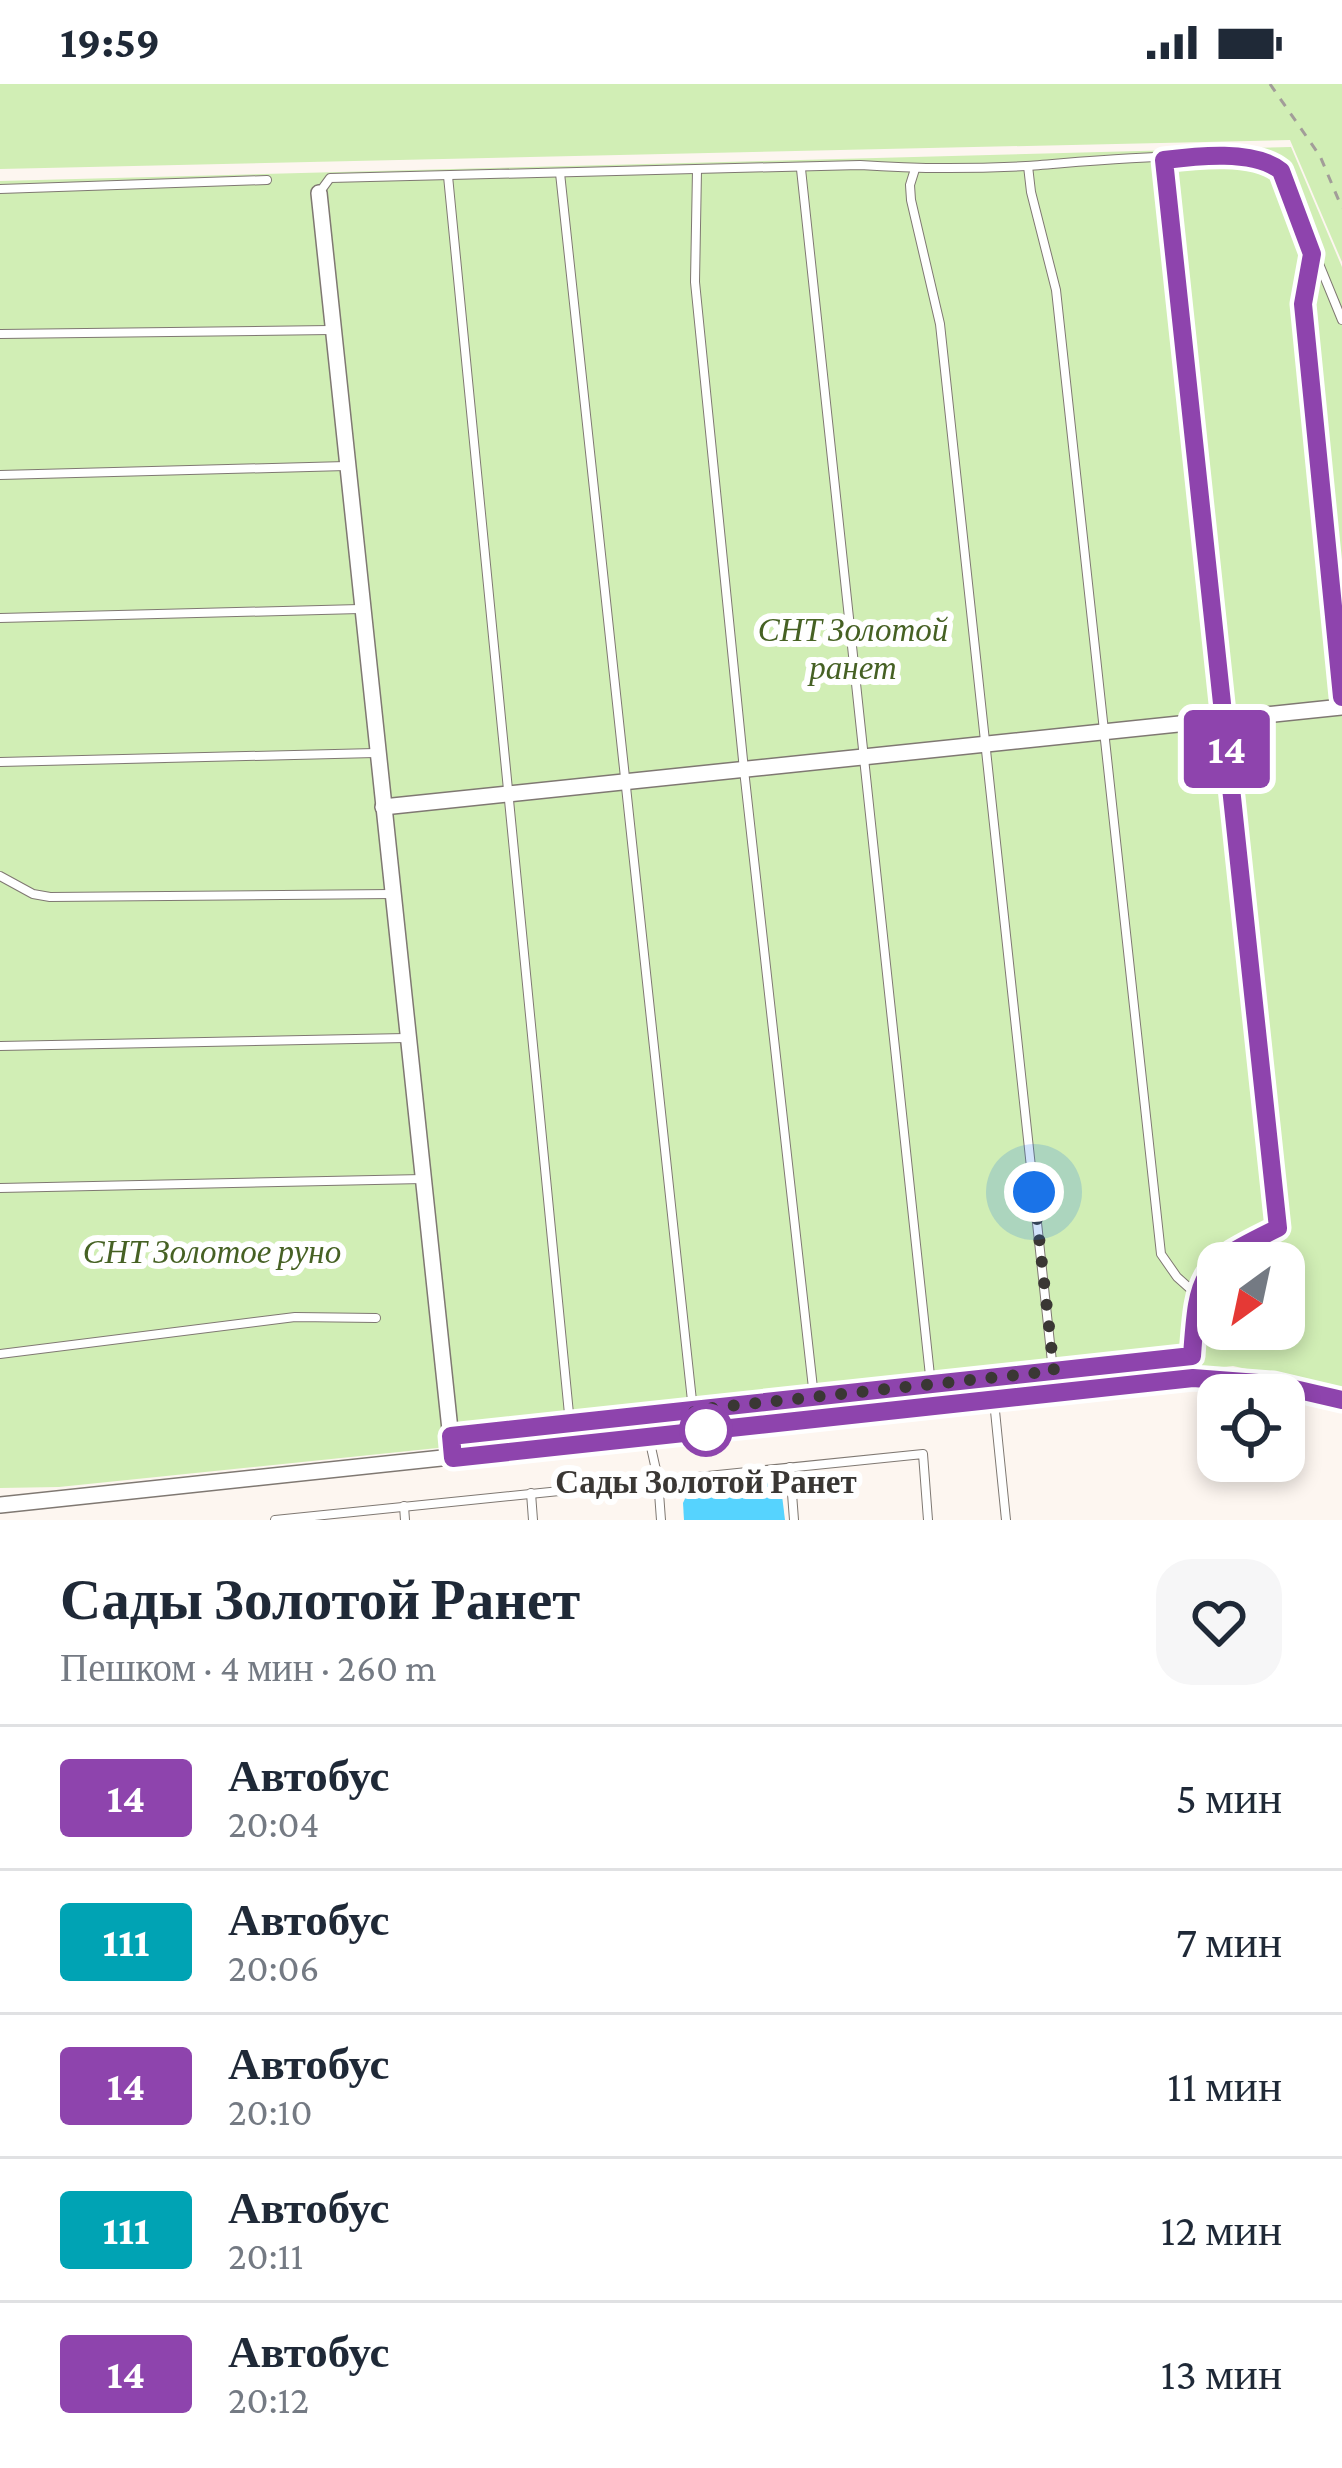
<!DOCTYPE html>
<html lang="ru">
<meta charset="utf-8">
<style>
:root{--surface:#fff;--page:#f6f6f7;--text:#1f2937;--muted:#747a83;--line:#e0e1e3}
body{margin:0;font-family:"Crimson Pro",serif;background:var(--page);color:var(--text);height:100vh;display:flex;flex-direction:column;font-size:45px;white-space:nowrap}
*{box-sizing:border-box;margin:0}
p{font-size:39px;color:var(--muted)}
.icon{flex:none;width:66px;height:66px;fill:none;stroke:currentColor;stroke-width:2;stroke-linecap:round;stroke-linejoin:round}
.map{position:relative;height:1436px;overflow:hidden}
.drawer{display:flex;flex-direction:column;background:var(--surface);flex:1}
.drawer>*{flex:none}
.badge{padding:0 24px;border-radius:9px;font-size:42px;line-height:78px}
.needle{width:78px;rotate:213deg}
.controls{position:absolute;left:1197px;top:1158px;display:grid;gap:24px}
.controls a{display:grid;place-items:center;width:108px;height:108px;border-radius:24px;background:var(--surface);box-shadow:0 6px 18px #0003;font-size:60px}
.you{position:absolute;width:60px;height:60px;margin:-30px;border:9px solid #fff;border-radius:50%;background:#1a73e8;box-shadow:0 0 0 18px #1a73e833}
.map>.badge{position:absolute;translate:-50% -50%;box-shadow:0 0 0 6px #fff}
.round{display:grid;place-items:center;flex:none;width:126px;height:126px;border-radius:36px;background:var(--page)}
.headline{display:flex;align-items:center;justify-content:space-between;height:204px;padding:0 60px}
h1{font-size:57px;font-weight:600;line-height:90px}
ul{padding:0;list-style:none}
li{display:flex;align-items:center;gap:36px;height:144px;padding:0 60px;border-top:3px solid var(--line)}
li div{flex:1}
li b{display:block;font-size:45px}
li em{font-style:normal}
li .badge{min-width:132px;font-weight:700;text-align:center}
.status{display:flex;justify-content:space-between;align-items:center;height:84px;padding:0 60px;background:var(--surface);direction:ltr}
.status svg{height:33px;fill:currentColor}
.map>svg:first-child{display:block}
</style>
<div class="status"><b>19:59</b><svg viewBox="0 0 49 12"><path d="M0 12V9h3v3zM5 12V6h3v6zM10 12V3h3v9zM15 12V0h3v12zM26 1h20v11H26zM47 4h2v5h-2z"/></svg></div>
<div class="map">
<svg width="1342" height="1436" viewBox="0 0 1342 1436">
<rect width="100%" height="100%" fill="#fdf6f0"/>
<!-- green -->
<g fill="#d1eeb5" fill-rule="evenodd">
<path d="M0,0H1342V178L1290,56L0,85Z"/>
<path d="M1291,63L1342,183V1306L1233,1282L59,1403L0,1404V97ZM1218,1179H1284V1245H1218Z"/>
</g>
<!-- water -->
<path fill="#56d3fe" d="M771,1399L781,1403L785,1436H684L683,1419L688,1408Z"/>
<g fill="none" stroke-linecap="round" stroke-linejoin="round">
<!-- lane casing -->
<g stroke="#7f7872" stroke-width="10">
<g id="lane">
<path d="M1028,82L1031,108L1056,206L1161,1170L1177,1193L1196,1210"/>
<path d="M801,85L931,1301"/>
<path d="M915,85L910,101L911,116L940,240L1053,1287"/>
<path d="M697,86L695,198L744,686L814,1313"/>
<path d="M560,89L693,1326"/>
<path d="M448,92L570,1340"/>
<path d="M0,105L267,96"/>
<path d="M319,109L330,94L860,81C915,85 970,85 1026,82C1076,79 1245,59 1281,87L1342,236"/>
<path d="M1311,173L1303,220L1342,613"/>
<path d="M0,250L331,246"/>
<path d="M0,391L346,382"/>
<path d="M0,534L360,525"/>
<path d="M0,678L375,669"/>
<path d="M0,792L33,810L50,813L392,810"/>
<path d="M0,962L406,954"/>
<path d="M0,1104L423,1095"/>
<path d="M0,1270L295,1233L376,1234"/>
<path d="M994,1317L1006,1436"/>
<path d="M452,1352L1192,1272C1198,1185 1200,1183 1278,1144L1164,76"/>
<path d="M649,1354L658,1395L661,1436"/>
<path d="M790,1383L794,1436"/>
<path d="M531,1409L533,1436"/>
<path d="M404,1422L405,1436"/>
<path d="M275,1436L923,1370L928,1436"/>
</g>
</g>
<!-- street casing -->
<g stroke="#7f7872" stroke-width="18">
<g id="street">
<path d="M319,109L453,1374"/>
<path d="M383,723L1342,623"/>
<path d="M0,1421L1193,1294L1273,1300L1342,1316"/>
</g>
</g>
<!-- path -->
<path stroke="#a29d99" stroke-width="3" stroke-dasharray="9 9" stroke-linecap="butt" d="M1270,0L1320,72L1342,124"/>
<!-- lane -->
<use href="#lane" stroke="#fff" stroke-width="8"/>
<!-- street -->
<use href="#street" stroke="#fff" stroke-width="15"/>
</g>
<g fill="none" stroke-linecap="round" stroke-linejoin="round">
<!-- line casing -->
<g stroke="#fff" stroke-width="27">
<path id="line" d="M1342,613L1303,220L1312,170L1281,87C1254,65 1196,72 1164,76L1278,1144C1200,1182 1198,1186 1192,1272L451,1352L453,1374L1193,1294L1273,1300L1342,1316"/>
</g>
<!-- line -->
<use href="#line" stroke="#8e44ad" stroke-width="18"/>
<!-- walk -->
<path stroke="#3a3734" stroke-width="12" stroke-dasharray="0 21.6" d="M706,1346L693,1326L1054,1287L1034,1108"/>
</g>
<!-- markers -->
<circle fill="#fff" stroke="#8e44ad" stroke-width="6" cx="706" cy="1346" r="24"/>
<g text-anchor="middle" stroke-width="12" stroke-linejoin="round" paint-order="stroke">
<!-- park labels -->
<g font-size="33" font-style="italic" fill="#466124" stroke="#fff">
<text x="853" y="557">СНТ Золотой<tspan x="853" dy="38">ранет</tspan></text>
<text x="212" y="1179">СНТ Золотое руно</text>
</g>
<!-- stop labels -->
<g font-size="33" font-weight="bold" fill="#3a3734" stroke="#fff">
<text x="706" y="1409">Сады Золотой Ранет</text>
</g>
</g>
</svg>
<div class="controls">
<a><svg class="needle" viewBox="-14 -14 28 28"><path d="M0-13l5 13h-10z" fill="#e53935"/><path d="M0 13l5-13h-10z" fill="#747a83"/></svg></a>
<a><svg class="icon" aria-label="locate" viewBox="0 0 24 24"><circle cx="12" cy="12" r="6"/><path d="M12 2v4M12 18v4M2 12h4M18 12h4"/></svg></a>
</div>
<div class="you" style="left:1034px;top:1108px"></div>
<b class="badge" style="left:1227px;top:665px;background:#8e44ad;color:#fff">14</b>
</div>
<section class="drawer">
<div class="headline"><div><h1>Сады Золотой Ранет</h1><p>Пешком · 4 мин · 260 m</p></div><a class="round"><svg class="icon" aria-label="heart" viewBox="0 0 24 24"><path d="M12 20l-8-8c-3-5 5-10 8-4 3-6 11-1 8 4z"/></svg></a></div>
<ul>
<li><span class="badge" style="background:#8e44ad;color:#fff">14</span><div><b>Автобус</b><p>20:04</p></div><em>5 мин</em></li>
<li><span class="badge" style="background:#00a3b4;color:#fff">111</span><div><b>Автобус</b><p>20:06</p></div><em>7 мин</em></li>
<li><span class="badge" style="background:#8e44ad;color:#fff">14</span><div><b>Автобус</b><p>20:10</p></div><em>11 мин</em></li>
<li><span class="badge" style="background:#00a3b4;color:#fff">111</span><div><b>Автобус</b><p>20:11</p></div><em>12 мин</em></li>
<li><span class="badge" style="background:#8e44ad;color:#fff">14</span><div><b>Автобус</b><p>20:12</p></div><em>13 мин</em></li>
</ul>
</section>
